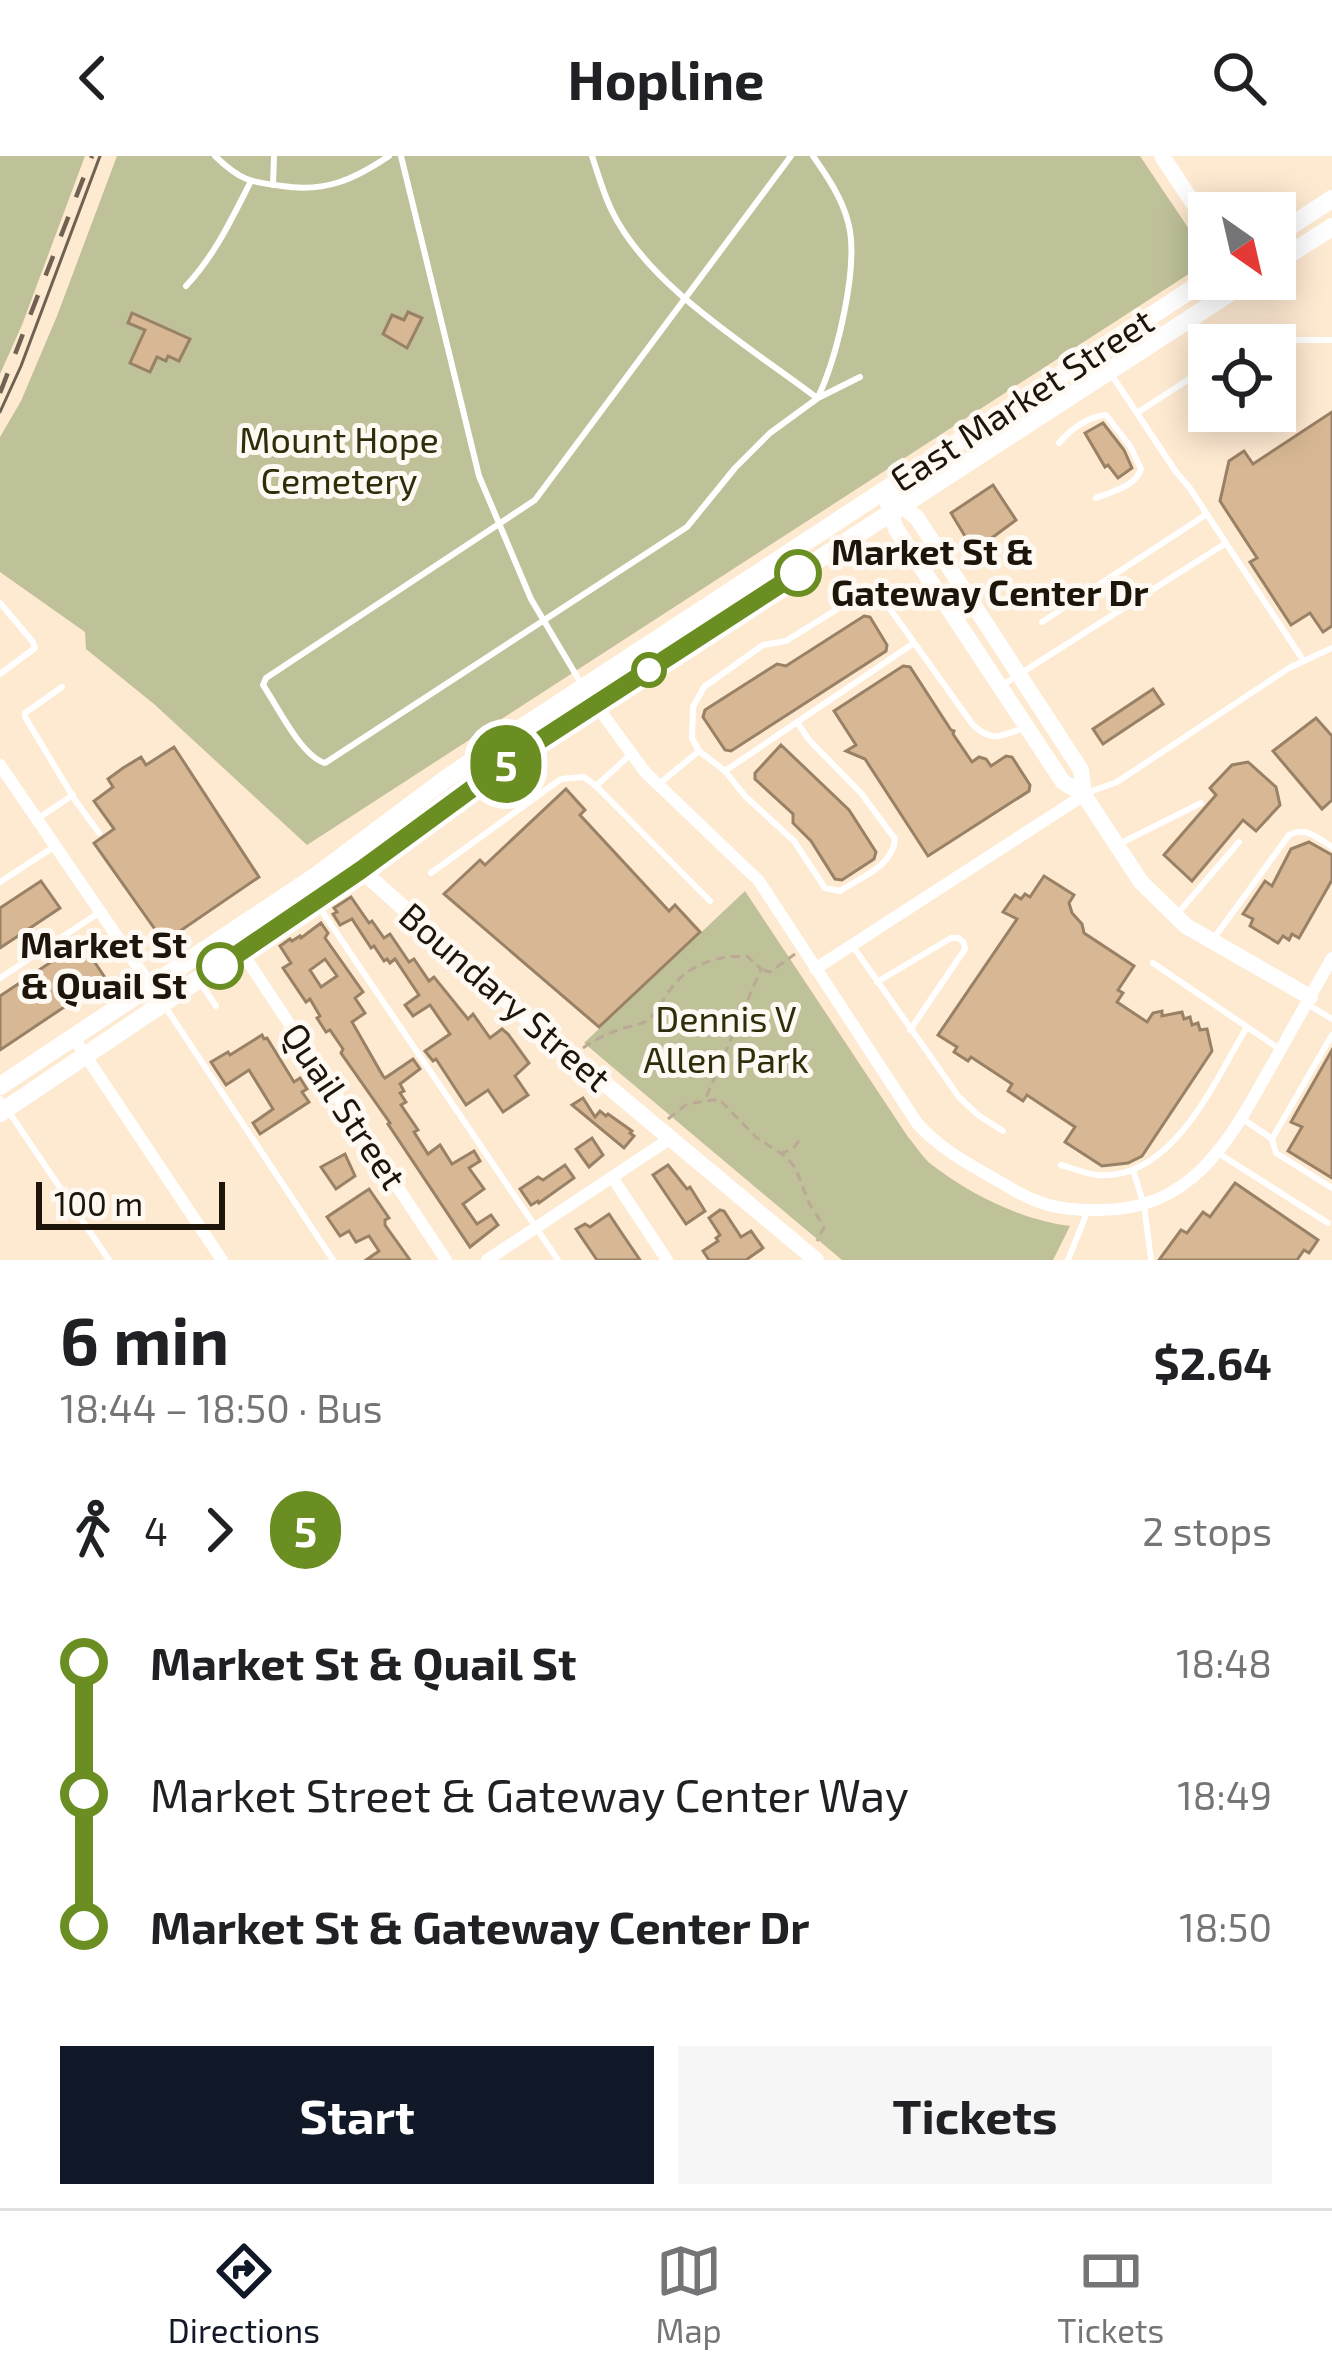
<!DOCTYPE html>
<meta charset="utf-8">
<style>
:root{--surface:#fff;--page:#f6f6f6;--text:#202124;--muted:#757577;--line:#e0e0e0;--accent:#111827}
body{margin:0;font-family:"Exo 2",sans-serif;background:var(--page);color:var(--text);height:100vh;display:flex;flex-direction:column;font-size:45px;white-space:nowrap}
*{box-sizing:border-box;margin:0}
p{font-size:39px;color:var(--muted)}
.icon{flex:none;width:66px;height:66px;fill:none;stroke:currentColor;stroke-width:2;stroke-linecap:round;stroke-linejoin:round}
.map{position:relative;height:1104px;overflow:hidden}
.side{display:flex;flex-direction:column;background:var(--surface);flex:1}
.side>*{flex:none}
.badge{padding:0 24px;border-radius:39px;font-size:42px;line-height:78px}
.needle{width:78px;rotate:146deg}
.tools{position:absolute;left:1188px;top:36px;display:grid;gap:24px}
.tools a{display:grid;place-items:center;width:108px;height:108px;border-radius:0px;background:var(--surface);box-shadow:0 6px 30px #0003;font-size:60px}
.scale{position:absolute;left:36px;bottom:30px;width:189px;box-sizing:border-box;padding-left:12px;border:6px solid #1e150a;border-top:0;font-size:33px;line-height:42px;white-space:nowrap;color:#1e150a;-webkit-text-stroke:9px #fef9f3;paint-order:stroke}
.map>.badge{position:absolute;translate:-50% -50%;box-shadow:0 0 0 6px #fff}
.legs{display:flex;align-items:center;gap:18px;height:132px;padding:0 60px;font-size:39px}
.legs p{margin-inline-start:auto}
.headline{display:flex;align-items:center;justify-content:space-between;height:204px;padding:0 60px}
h1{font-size:66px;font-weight:700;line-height:90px}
.primary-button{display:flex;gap:24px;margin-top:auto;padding:24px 60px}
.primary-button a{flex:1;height:138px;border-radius:0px;background:var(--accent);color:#fff;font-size:48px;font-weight:700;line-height:138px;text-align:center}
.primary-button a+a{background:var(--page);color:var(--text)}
ul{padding:0 60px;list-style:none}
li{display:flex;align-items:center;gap:42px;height:132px;font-size:45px}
li i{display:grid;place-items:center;width:18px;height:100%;margin:0 15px;background:currentColor}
li i::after{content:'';width:30px;height:30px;margin:-15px;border:9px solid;border-radius:50%;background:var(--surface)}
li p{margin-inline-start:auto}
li:first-child i{background:linear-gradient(#0000 50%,currentColor 0)}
li:last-child i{background:linear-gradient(currentColor 50%,#0000 0)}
header{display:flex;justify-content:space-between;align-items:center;height:156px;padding:0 60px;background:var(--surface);font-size:54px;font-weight:700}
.dock{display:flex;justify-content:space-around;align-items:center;height:168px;border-top:3px solid var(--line);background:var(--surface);font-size:33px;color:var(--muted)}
.dock a{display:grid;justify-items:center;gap:6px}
.dock .selected{color:var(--accent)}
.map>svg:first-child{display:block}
</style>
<header><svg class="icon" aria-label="back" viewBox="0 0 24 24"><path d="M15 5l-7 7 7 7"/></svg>Hopline<svg class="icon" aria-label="search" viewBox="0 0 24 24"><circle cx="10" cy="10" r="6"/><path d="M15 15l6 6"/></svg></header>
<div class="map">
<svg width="1332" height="1104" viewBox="0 0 1332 1104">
<rect width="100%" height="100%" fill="#fee9d1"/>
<!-- green -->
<g fill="#bfc199">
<path d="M0,0H85L22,169L0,218Z"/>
<path d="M117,0H1140L1199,88L1198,112L307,689L154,548L86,493L85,476L0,416V281L21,245L57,160Z"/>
<path d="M745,735L908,981C916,990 923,1002 932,1009C971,1039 1022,1064 1070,1070L1053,1104H842L584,887Z"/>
</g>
<!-- building -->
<g fill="#d8b894" stroke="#998165" stroke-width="3" fill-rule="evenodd">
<path d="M408,156L422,162L407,192L383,178L392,159L404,164Z"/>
<path d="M132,157L190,183L179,205L168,200L166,205L157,201L150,216L130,207L145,174L128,167Z"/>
<path d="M1332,256V470L1323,476L1310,457L1291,469L1250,406L1257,402L1220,345L1229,305L1244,295L1253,308Z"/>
<path d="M1103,267L1124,294L1132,312L1118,322L1108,309L1105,311L1085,277Z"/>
<path d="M993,329L1016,364L974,395L951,357Z"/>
<path d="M864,460L870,461L887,489L886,495L731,595L725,594L703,561L705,554L777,508L786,510Z"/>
<path d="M903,510L910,511L951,574L954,575L953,578L972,606L979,601L986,603L991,610L1006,600L1012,601L1030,629L1029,635L928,700L865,603L846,595L856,589L834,555Z"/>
<path d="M1153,533L1163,548L1103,588L1093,573Z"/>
<path d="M1316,562L1332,580V644L1322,653L1273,595Z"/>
<path d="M781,589L849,654L876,696L874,703L842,724L835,723L811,685L793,667V658L755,623V617Z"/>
<path d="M174,591L259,721L164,786L94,687L114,673L94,645L113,631L108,623L123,612L141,601L146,609Z"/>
<path d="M1248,606L1276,631L1280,649L1256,675L1243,664L1192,725L1164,699L1216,639L1210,632L1232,609Z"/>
<path d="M566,633L585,654L580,659L669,755L675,749L700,776L599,871L444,738L480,704L485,709Z"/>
<path d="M1309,686L1332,699V724L1299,782L1292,778L1289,784L1283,780L1278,787L1250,770L1253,763L1243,758L1265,725L1272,730L1291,693Z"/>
<path d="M1044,720L1074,739L1069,747L1072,757L1082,768L1084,777L1134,810L1118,834L1123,837L1117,846L1147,866L1153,857L1162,855V860L1182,856L1184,863L1190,861L1192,869L1198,867L1200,874L1207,873L1212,895L1142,1000L1128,1007L1102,1010L1065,986L1075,971L1027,939L1023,945L1008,935L1012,928L971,901L968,905L954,896L957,891L938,879L1017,763L1003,756L1015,739L1021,743L1025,738L1030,741Z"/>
<path d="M41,725L60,752L0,792V752Z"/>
<path d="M351,741L369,767L372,765L384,782L390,778L409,806L414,803L429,825L434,821L468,863L473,858L490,882L502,873L508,878L529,907L515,920L528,939L503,956L488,934L466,949L436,903L433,905L425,895L450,878L430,849L413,860L405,849L419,839L395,803L390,807L387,803L384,805L374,790L371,792L352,763L340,769L333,758L337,756L334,752Z"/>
<path d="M321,767L328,777L325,782L363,836L355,842L365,857L352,866L383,920L385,922L413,903L420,913L400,928L404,935L400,937L406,946L401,949L418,974L414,976L428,998L440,989L452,1008L474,995L480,1005L469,1012L484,1033L463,1048L477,1068L491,1059L498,1069L470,1091L388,968L390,967L341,897L343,893L330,874L326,876L317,862L320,860L310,843L306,846L283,812L291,807L280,790L290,783L292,785L300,780L301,782ZM325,803L337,820L321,831L310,814Z"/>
<path d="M81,786L106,823L0,894V840Z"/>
<path d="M262,879L264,883L267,882L294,926L300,922L307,933L302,936L309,946L260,978L253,967L273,953L249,914L226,929L211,906L228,896L230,899Z"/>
<path d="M1332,894V1022L1288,995L1302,971L1291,966Z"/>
<path d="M583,942L595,961L600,955L606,960L608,958L632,975L630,977L634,980L624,992L572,949Z"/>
<path d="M592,982L603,999L589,1011L576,993Z"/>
<path d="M345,998L355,1020L336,1033L321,1011Z"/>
<path d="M565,1009L574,1022L539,1047L538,1045L531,1049L520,1033L538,1021L543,1024Z"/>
<path d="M668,1009L687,1033L690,1031L705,1055L686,1068L653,1019Z"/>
<path d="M1235,1027L1318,1084L1309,1097L1304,1094L1297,1104H1159L1181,1074L1187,1077L1203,1056L1210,1061Z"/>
<path d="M369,1033L389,1062L385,1064V1069L410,1104H366L379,1095L369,1080L356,1086L349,1075L340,1080L327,1061Z"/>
<path d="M720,1054L724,1055L741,1081L751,1075L763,1092L746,1104H709L703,1095L718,1085L716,1082L720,1079L709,1062Z"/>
<path d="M609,1058L625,1082L640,1104H597L576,1073L585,1068L590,1071Z"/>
</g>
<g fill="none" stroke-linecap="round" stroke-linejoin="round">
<!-- path -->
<g stroke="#baa995" stroke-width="3" stroke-dasharray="9 6" stroke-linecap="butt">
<path d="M763,814L770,816L795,798"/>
<path d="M583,892C597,882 611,876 627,871C632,870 642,868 646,865C657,858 662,844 670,834C688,808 716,800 747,800L761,813L705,944"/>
<path d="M668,963L687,948L719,943L756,981L786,1001L795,1011L809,1047L824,1071L817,1085"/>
<path d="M780,998L793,993L801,982"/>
</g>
<!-- lane -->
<g stroke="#fff" stroke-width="6">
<path d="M215,0C240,24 249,26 282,30C325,37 355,23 389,0"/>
<path d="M401,0L479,320L531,443L582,529"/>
<path d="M592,0C598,18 603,36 611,53C647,130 750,191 817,242"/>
<path d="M791,0L535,344L266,522L263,529C278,551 301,600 325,607L687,371L735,312L770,277L818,242L860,221"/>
<path d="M813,0C827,20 842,42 848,66C860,108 837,200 819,239"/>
<path d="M273,29L274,0"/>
<path d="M186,130C215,99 231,64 250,27"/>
<path d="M1242,189L1250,184H1332"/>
<path d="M1111,218L1176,316L1189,331L1303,504"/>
<path d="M1137,257L1209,210"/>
<path d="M1059,287C1070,274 1088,260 1106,259L1130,290L1141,313C1135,331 1113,335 1096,342"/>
<path d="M0,447L33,486L35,492L0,518"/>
<path d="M1042,466L1207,358"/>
<path d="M1004,528L1226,387"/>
<path d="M62,531L25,557V561L75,644L99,677"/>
<path d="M699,595L692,582L693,551L704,531L763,489L786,485L860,439L878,441L885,446L973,569C993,587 1000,580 1024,572"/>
<path d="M630,599L596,630L710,745"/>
<path d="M725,615L745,640L794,685L825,732L840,735C861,721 893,710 895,683L861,637L809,584L797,566"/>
<path d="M659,628L699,595L725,615L914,487"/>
<path d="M1087,637L1117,626L1289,512L1332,492"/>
<path d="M37,663L73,639"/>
<path d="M1119,688L1201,647"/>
<path d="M431,717L561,623L584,621L596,630"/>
<path d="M0,726L55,690"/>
<path d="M317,748L558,1104"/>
<path d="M1178,757L1239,686"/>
<path d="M1214,782L1289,679C1306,670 1318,682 1332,691"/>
<path d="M852,789L959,941L978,959L1003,975"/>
<path d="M1153,807L1278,892"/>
<path d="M0,822L100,756"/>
<path d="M877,826L951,782H959L964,787L965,793L910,874"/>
<path d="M201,828L216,850"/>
<path d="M1309,849L1332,863"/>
<path d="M166,852L333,1104"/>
<path d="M0,943L109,1104"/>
<path d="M1243,963L1272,983L1276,997L1332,1032"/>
<path d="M1272,983L1332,879"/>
<path d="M1218,997L1328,1067"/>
<path d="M1061,1009C1072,1012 1086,1018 1098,1019C1173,1025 1215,924 1247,871"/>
<path d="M1133,1014L1144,1049L1151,1104"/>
<path d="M1068,1104L1088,1054"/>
</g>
<!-- street -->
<g stroke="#fff" stroke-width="12">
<path d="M591,542L645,616L759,725L917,967C941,995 975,1011 1007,1030C1038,1049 1058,1054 1094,1054C1190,1057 1228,988 1269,914C1290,877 1311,839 1332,802"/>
<path d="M0,609L155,836"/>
<path d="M241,795L446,1104"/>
<path d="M815,813L1084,639"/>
<path d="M73,881L222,1104"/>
<path d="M612,1021L667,1104"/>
<path d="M487,1104L671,982"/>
</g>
<!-- secondary -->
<g stroke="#fff" stroke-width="16">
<path d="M1162,0L1209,71"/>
<path d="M884,335L917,362L1081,614L1084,639L1141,726L1186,770L1310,841"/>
<path d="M888,348L896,373L1063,626L1084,639"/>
<path d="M361,714L530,865L816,1104"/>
</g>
<!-- primary -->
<g stroke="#fff" stroke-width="18">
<path d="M1275,80L1332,43"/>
<path d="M1275,107L1332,71"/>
<path d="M0,930L316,720L447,622L509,580L1209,122"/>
<path d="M0,957L361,714L522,596L1251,123"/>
</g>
<!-- tram -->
<path stroke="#706253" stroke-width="3" d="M0,256L21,210L100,0"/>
<!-- rail -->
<path stroke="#706253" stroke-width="4.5" stroke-dasharray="21 21" stroke-linecap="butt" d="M0,237L92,0"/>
</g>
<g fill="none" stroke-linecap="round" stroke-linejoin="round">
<!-- line-1 casing -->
<g stroke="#fff" stroke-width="27">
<path id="line-1" d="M220,810L361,714L522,596L798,417"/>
</g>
<!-- line-1 -->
<use href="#line-1" stroke="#6b8e23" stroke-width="18"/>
</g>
<!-- markers -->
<g fill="#fff" stroke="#6b8e23" stroke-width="6">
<circle cx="798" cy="417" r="21"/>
<circle cx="649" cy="514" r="15"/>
<circle cx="220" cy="810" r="21"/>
</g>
<g text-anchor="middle" stroke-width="10" stroke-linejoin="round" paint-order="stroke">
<!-- street labels -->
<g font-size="36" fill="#1e150a" stroke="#fef9f3">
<text transform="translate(1022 244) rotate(-33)" y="13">East Market Street</text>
<text transform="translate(505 841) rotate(41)" y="13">Boundary Street</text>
<text transform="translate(344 950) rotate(56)" y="13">Quail Street</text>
</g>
<!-- park labels -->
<g font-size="36" fill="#2e2f0a" stroke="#fef9f3">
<text x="339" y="297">Mount Hope<tspan x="339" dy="41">Cemetery</tspan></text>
<text x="726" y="876">Dennis V<tspan x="726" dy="41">Allen Park</tspan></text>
</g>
<!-- stop labels -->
<g font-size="36" font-weight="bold" fill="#1e150a" stroke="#fef9f3" text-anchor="start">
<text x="831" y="409">Market St &amp;<tspan x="831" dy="41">Gateway Center Dr</tspan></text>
<text x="187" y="802" text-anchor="end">Market St<tspan x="187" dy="41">&amp; Quail St</tspan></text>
</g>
</g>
</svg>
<div class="tools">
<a><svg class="needle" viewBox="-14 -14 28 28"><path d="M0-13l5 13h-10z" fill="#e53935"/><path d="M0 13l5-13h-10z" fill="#757577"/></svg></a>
<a><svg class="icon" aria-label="locate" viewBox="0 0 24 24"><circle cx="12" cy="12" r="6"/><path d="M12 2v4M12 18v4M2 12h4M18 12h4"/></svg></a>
</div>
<div class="scale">100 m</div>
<b class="badge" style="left:506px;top:608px;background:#6b8e23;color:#fff">5</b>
</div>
<section class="side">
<div class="headline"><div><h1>6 min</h1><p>18:44 – 18:50 · Bus</p></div><b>$2.64</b></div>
<div class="legs"><svg class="icon" aria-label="walk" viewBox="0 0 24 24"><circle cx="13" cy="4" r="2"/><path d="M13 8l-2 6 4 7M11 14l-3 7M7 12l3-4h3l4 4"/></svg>4<svg class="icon" aria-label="forward" viewBox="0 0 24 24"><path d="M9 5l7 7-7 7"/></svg><b class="badge" style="background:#6b8e23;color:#fff">5</b><p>2 stops</p></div>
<ul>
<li><i style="color:#6b8e23"></i><b>Market St &amp; Quail St</b><p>18:48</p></li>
<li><i style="color:#6b8e23"></i><span>Market Street &amp; Gateway Center Way</span><p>18:49</p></li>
<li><i style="color:#6b8e23"></i><b>Market St &amp; Gateway Center Dr</b><p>18:50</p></li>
</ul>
<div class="primary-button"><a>Start</a><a>Tickets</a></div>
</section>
<nav class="dock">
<a class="selected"><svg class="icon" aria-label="directions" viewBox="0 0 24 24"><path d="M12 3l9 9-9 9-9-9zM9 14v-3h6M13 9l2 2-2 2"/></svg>Directions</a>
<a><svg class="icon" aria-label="map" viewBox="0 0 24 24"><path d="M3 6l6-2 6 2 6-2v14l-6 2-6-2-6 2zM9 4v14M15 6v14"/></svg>Map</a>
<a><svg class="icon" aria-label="tickets" viewBox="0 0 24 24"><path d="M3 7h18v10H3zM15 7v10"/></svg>Tickets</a>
</nav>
